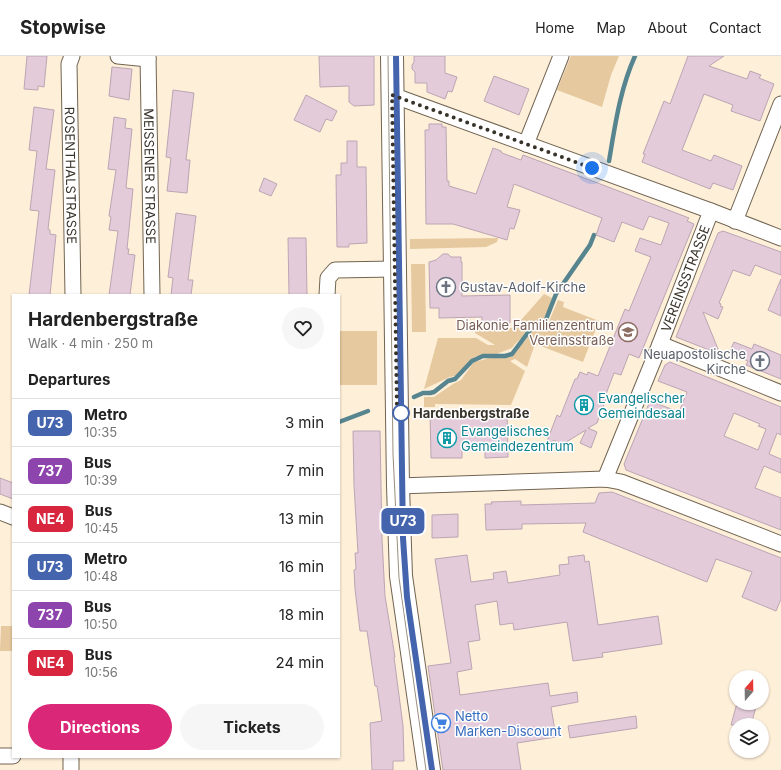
<!DOCTYPE html>
<meta charset="utf-8">
<style>
:root{--surface:#fff;--page:#f6f6f6;--text:#222;--muted:#767676;--line:#e0e0e0;--accent:#db2777}
body{margin:0;font-family:Inter,sans-serif;background:var(--page);color:var(--text);height:100vh;display:flex;flex-direction:column;font-size:15px;white-space:nowrap}
*{box-sizing:border-box;margin:0}
p{font-size:13px;color:var(--muted)}
.icon{flex:none;width:22px;height:22px;fill:none;stroke:currentColor;stroke-width:2;stroke-linecap:round;stroke-linejoin:round}
.map{position:relative;flex:1;overflow:hidden}
.sheet{position:absolute;left:12px;top:238px;width:328px;height:464px;display:flex;flex-direction:column;background:var(--surface);border-radius:0px;box-shadow:0 1px 3px #0004}
.sheet>*{flex:none}
.badge{padding:0 8px;border-radius:6px;font-size:14px;line-height:26px}
.needle{width:26px;rotate:20deg}
.controls{position:absolute;left:729px;top:614px;display:grid;gap:8px}
.controls a{display:grid;place-items:center;width:40px;height:40px;border-radius:50%;background:var(--surface);box-shadow:0 1px 3px #0004;font-size:20px}
.you{position:absolute;width:20px;height:20px;margin:-10px;border:3px solid #fff;border-radius:50%;background:#1a73e8;box-shadow:0 0 0 6px #1a73e833}
.map>.badge{position:absolute;translate:-50% -50%;box-shadow:0 0 0 2px #fff}
h2{padding:0 16px;font-size:15px;line-height:36px}
.round{display:grid;place-items:center;flex:none;width:42px;height:42px;border-radius:21px;background:var(--page)}
.head{display:flex;align-items:center;justify-content:space-between;height:68px;padding:0 16px}
h1{font-size:19px;font-weight:700;line-height:30px}
.button{display:flex;gap:8px;margin-top:auto;padding:8px 16px}
.button a{flex:1;height:46px;border-radius:24px;background:var(--accent);color:#fff;font-size:16px;font-weight:700;line-height:46px;text-align:center}
.button a+a{background:var(--page);color:var(--text)}
ul{padding:0;list-style:none}
li{display:flex;align-items:center;gap:12px;height:48px;padding:0 16px;border-top:1px solid var(--line)}
li div{flex:1}
li b{display:block;font-size:15px}
li em{font-style:normal}
li .badge{min-width:44px;font-weight:700;text-align:center}
header{display:flex;align-items:center;gap:24px;box-sizing:border-box;height:56px;padding:0 20px;background:var(--surface);border-bottom:1px solid var(--line)}
header strong{font-size:19px}
nav{display:flex;gap:22px;margin-inline-start:auto;font-size:14px}
.map>svg:first-child{display:block}
</style>
<header>
<strong>Stopwise</strong>
<nav><a>Home</a><a>Map</a><a>About</a><a>Contact</a></nav>
</header>
<div class="map">
<svg width="781" height="714" viewBox="0 0 781 714">
<rect width="100%" height="100%" fill="#feefd9"/>
<!-- green -->
<g fill="#e6c99f">
<path d="M571,0H619L611,19L602,51L557,34Z"/>
<path d="M498,182L497,186L486,191L410,193V183Z"/>
<path d="M411,208H425L426,276H412Z"/>
<path d="M544,238L552,242L549,253L542,265H536L531,269L525,279L515,288L512,292L494,299L477,300L473,302L455,320L450,321L424,333L438,282H476L488,289H495L475,277V267H480V272H514Z"/>
<path d="M558,244L564,246L563,251L599,265L583,306L535,288L527,311L515,303L510,305L525,315L511,349L435,348V351H424V341H434L453,328L461,324L474,306L490,302H506L512,300L517,295L520,289L525,285L530,277L535,273L547,270Z"/>
<rect x="339" y="275" width="38" height="54"/>
<path d="M1,570H13V595H0Z"/>
</g>
<g fill="none" stroke-linecap="round" stroke-linejoin="round">
<!-- stream -->
<g stroke="#57858f" stroke-width="4.5">
<path d="M609,105C615,70 620,33 635,0"/>
<path d="M414,341L423,337H430L434,336L448,325L455,323L472,305L483,300H505L512,298L530,274L538,269L543,268L545,266L556,238L590,189L594,179"/>
<path d="M339,366L368,355"/>
</g>
</g>
<!-- building -->
<g fill="#e3cbda" stroke="#bca5b3" fill-rule="evenodd">
<path d="M27,0H47L44,31L38,30V34L24,33Z"/>
<path d="M319,0H374V49L354,50L349,46V30L320,31Z"/>
<path d="M414,0H445V17L457,21L452,36L448,35L445,43L427,36V27H415V16L412,13V9L414,6Z"/>
<path d="M688,0H724L709,10L747,23L750,15L761,19L759,22L774,28L760,65L731,55L733,49L704,38L682,94L711,105L714,99L742,110L733,134L713,127L710,133L642,106L645,98H643L664,45L670,48Z"/>
<path d="M112,11L132,13L129,44L109,40Z"/>
<path d="M494,20L529,33L519,59L484,45Z"/>
<path d="M173,34L194,37L186,104H190L187,137L167,135L171,102L166,101Z"/>
<path d="M306,39L337,55L332,65L326,63L320,76L294,64Z"/>
<path d="M34,51L54,54L46,113L55,114L48,173L50,174V178L56,179L50,239H29L39,155L30,154L37,95L29,94Z"/>
<path d="M114,61L126,63L125,72L132,73L126,132L133,133L127,193H129L128,198L135,199L130,239H109L118,175L109,174L111,161L109,160L116,114L108,113Z"/>
<path d="M429,68H442V71H446L447,125H449V130L476,138L493,92L501,95L502,97L521,104L523,99L603,129L689,162L687,165L694,168L639,302L629,298L621,319L614,317L606,338H608L597,367L588,372L597,376L591,392L580,387L586,374L558,391L555,384L546,388L557,359L560,361L575,323H577L580,316L587,319L588,316L598,320L625,253L629,255L651,201L635,195L640,182L661,189L669,167L649,160L643,174L622,166L614,186L596,179L602,162L514,128L507,151L520,154L514,173L510,172L507,184L453,168H426L425,74H429Z"/>
<path d="M347,85H357V111H366L367,187L349,188V191H337L336,119H341V107H347Z"/>
<path d="M264,122L277,128L271,140L259,135Z"/>
<path d="M176,157L196,160L188,224H193L191,239H171L173,222L168,221Z"/>
<path d="M723,175L781,196V219L755,209L750,220L733,214L719,247L721,248L720,250L723,251L718,263L703,256L718,293L709,294L676,281L718,177Z"/>
<path d="M288,182H306L307,239H289Z"/>
<path d="M443,198H448L451,201H461V206H462V240L510,239V267L482,268V261L439,262V252H430L429,206L436,204Z"/>
<path d="M781,223V260L768,254Z"/>
<path d="M734,286L752,293L754,288L781,299V323L746,309L748,305L729,297Z"/>
<path d="M670,306L781,351V379L777,377L769,398L781,403V417L764,410L755,432L781,442V474L626,414L624,408L650,345L679,356L687,336L658,325L665,309ZM734,357L760,368L758,370L766,373L758,394L724,380Z"/>
<path d="M507,355L508,401L485,402V389L462,386V402H431L430,356Z"/>
<path d="M353,375H380L382,483L385,540L395,601H394L403,670L404,705H393V714H372L370,667L382,665L377,630H375L367,575H360L355,533L354,514L356,513L355,497H358L354,429Z"/>
<path d="M0,422L13,427V443L0,438Z"/>
<path d="M612,436L781,502V543L776,555L742,541L752,516L716,503L707,526L583,476L586,467L522,468V473L486,474L485,448H492L491,446L521,445V449L595,447L599,437Z"/>
<path d="M458,458V481L432,482V459Z"/>
<path d="M467,499L471,526L494,523L493,517L506,515L508,527L560,519L559,509L569,508L568,501L584,499L585,506L589,505L598,569L658,560L662,588L602,597L603,601L573,605L567,566L514,574L513,567L500,569L497,545L475,549L480,584L468,586L472,613L457,616L460,639L548,627L550,640L577,636L578,646L551,651L556,681L517,687L521,714H443L428,610L451,607L435,503Z"/>
<path d="M737,647H757L751,669H731Z"/>
<path d="M636,660L637,672L570,682L568,670Z"/>
</g>
<g fill="none" stroke-linecap="round" stroke-linejoin="round">
<!-- street casing -->
<g stroke="#716451" stroke-width="17">
<g id="street">
<path id="s1" d="M72,0L69,8L73,239"/>
<path d="M118,0L148,3"/>
<path id="s2" d="M148,0L152,239"/>
<path d="M392,39L711,155L781,182"/>
<path d="M526,88L561,0"/>
<path d="M735,165L781,48"/>
<path d="M327,239L328,222L335,214L395,213"/>
<path d="M660,288L781,337"/>
<path id="s3" d="M605,423L660,288L711,155"/>
<path d="M398,430L605,423L621,426L781,488"/>
<path d="M0,456L13,461"/>
<path d="M0,700H13"/>
<path d="M71,714V701"/>
</g>
</g>
<!-- secondary casing -->
<g stroke="#716451" stroke-width="24">
<path id="secondary" d="M392,0L398,430L401,520L429,714"/>
</g>
<!-- street -->
<use href="#street" stroke="#fff" stroke-width="15"/>
<!-- secondary -->
<use href="#secondary" stroke="#fff" stroke-width="22"/>
<!-- tram -->
<g stroke="#988e7e" stroke-width="1">
<path d="M388,0L393,398L399,522L426,714"/>
<path d="M396,0L403,482L407,541L432,714"/>
</g>
</g>
<g fill="none" stroke-linecap="round" stroke-linejoin="round">
<!-- line casing -->
<g stroke="#fff" stroke-width="9">
<path id="line" d="M396,0L403,482L407,541L432,714"/>
</g>
<!-- line -->
<use href="#line" stroke="#4465ad" stroke-width="6"/>
<!-- walk -->
<path stroke="#38332a" stroke-width="4" stroke-dasharray="0 7.2" d="M401,357L397,358L392,39L592,112"/>
</g>
<!-- icons -->
<defs>
<g id="church-ring" transform="scale(1)"><circle r="9.5" fill="#fefefe" stroke="#6b7280" stroke-width="1.5"/><path d="M-1.2-6h2.4v3.5h3.3v2.4h-3.3V6h-2.4V-.1h-3.3v-2.4h3.3Z" fill="#6b7280"/></g>
<g id="school-ring" transform="scale(1)"><circle r="9.5" fill="#fefefe" stroke="#8d6e63" stroke-width="1.5"/><path d="M0-5L7-2L0 1L-7-2ZM-4 1L0 2.5L4 1V4Q0 6-4 4Z" fill="#8d6e63"/></g>
<g id="building-ring" transform="scale(1)"><circle r="9.5" fill="#fefefe" stroke="#0f9aa8" stroke-width="1.5"/><path d="M-4-6H4V6H1V3H-1V6H-4ZM-2.5-4.3h1.7v1.8h-1.7ZM.8-4.3h1.7v1.8H.8ZM-2.5-1h1.7V.8h-1.7ZM.8-1h1.7V.8H.8Z" fill="#0f9aa8"/></g>
<g id="supermarket-ring" transform="scale(1)"><circle r="9.5" fill="#fefefe" stroke="#3f7fe0" stroke-width="1.5"/><path d="M-6-5.5h2.5l.6 2H6L4.5 2H-2.5L-4.4-4H-6ZM-1.5 3.2a1.3 1.3 0 1 0 .1 0ZM3 3.2a1.3 1.3 0 1 0 .1 0Z" fill="#3f7fe0"/></g>
</defs>
<g fill-rule="evenodd">
<use href="#church-ring" x="446" y="231"/>
<use href="#school-ring" x="628" y="276"/>
<use href="#church-ring" x="760" y="305"/>
<use href="#building-ring" x="584" y="349"/>
<use href="#building-ring" x="447" y="382"/>
<use href="#supermarket-ring" x="441" y="667"/>
</g>
<!-- markers -->
<circle fill="#fff" stroke="#4465ad" stroke-width="2" cx="401" cy="357" r="8"/>
<g text-anchor="middle" stroke-width="3" stroke-linejoin="round" paint-order="stroke">
<!-- street labels -->
<g font-size="13" fill="#38332a" stroke="#fefefe">
<text dy="5" stroke="none"><textPath href="#s1" startOffset="120">ROSENTHALSTRASSE</textPath></text>
<text dy="5" stroke="none"><textPath href="#s2" startOffset="120">MEISSENER STRASSE</textPath></text>
<text dy="5" stroke="none"><textPath href="#s3" startOffset="216">VEREINSSTRASSE</textPath></text>
</g>
<!-- worship labels -->
<g font-size="13" fill="#5b616d" stroke="#fefefe" text-anchor="start">
<text x="460" y="236">Gustav-Adolf-Kirche</text>
<text x="746" y="303" text-anchor="end">Neuapostolische<tspan x="746" dy="15">Kirche</tspan></text>
</g>
<!-- education labels -->
<g font-size="13" fill="#785e54" stroke="#fefefe" text-anchor="end">
<text x="614" y="274">Diakonie Familienzentrum<tspan x="614" dy="15">Vereinsstraße</tspan></text>
</g>
<!-- culture labels -->
<g font-size="13" fill="#0d838f" stroke="#fefefe" text-anchor="start">
<text x="598" y="347">Evangelischer<tspan x="598" dy="15">Gemeindesaal</tspan></text>
<text x="461" y="380">Evangelisches<tspan x="461" dy="15">Gemeindezentrum</tspan></text>
</g>
<!-- stop labels -->
<g font-size="13" font-weight="bold" fill="#38332a" stroke="#fefefe" text-anchor="start">
<text x="413" y="362">Hardenbergstraße</text>
</g>
<!-- shop labels -->
<g font-size="13" fill="#366cbe" stroke="#fefefe" text-anchor="start">
<text x="455" y="665">Netto<tspan x="455" dy="15">Marken-Discount</tspan></text>
</g>
</g>
</svg>
<div class="controls">
<a><svg class="needle" viewBox="-14 -14 28 28"><path d="M0-13l5 13h-10z" fill="#e53935"/><path d="M0 13l5-13h-10z" fill="#767676"/></svg></a>
<a><svg class="icon" aria-label="layers" viewBox="0 0 24 24"><path d="M12 4l9 5-9 5-9-5zM3 14l9 5 9-5"/></svg></a>
</div>
<div class="you" style="left:592px;top:112px"></div>
<b class="badge" style="left:403px;top:465px;background:#4465ad;color:#fff">U73</b>
<section class="sheet">
<div class="head"><div><h1>Hardenbergstraße</h1><p>Walk · 4 min · 250 m</p></div><a class="round"><svg class="icon" aria-label="heart" viewBox="0 0 24 24"><path d="M12 20l-8-8c-3-5 5-10 8-4 3-6 11-1 8 4z"/></svg></a></div>
<h2>Departures</h2>
<ul>
<li><span class="badge" style="background:#4465ad;color:#fff">U73</span><div><b>Metro</b><p>10:35</p></div><em>3 min</em></li>
<li><span class="badge" style="background:#8e44ad;color:#fff">737</span><div><b>Bus</b><p>10:39</p></div><em>7 min</em></li>
<li><span class="badge" style="background:#d7263d;color:#fff">NE4</span><div><b>Bus</b><p>10:45</p></div><em>13 min</em></li>
<li><span class="badge" style="background:#4465ad;color:#fff">U73</span><div><b>Metro</b><p>10:48</p></div><em>16 min</em></li>
<li><span class="badge" style="background:#8e44ad;color:#fff">737</span><div><b>Bus</b><p>10:50</p></div><em>18 min</em></li>
<li><span class="badge" style="background:#d7263d;color:#fff">NE4</span><div><b>Bus</b><p>10:56</p></div><em>24 min</em></li>
</ul>
<div class="button"><a>Directions</a><a>Tickets</a></div>
</section>
</div>
